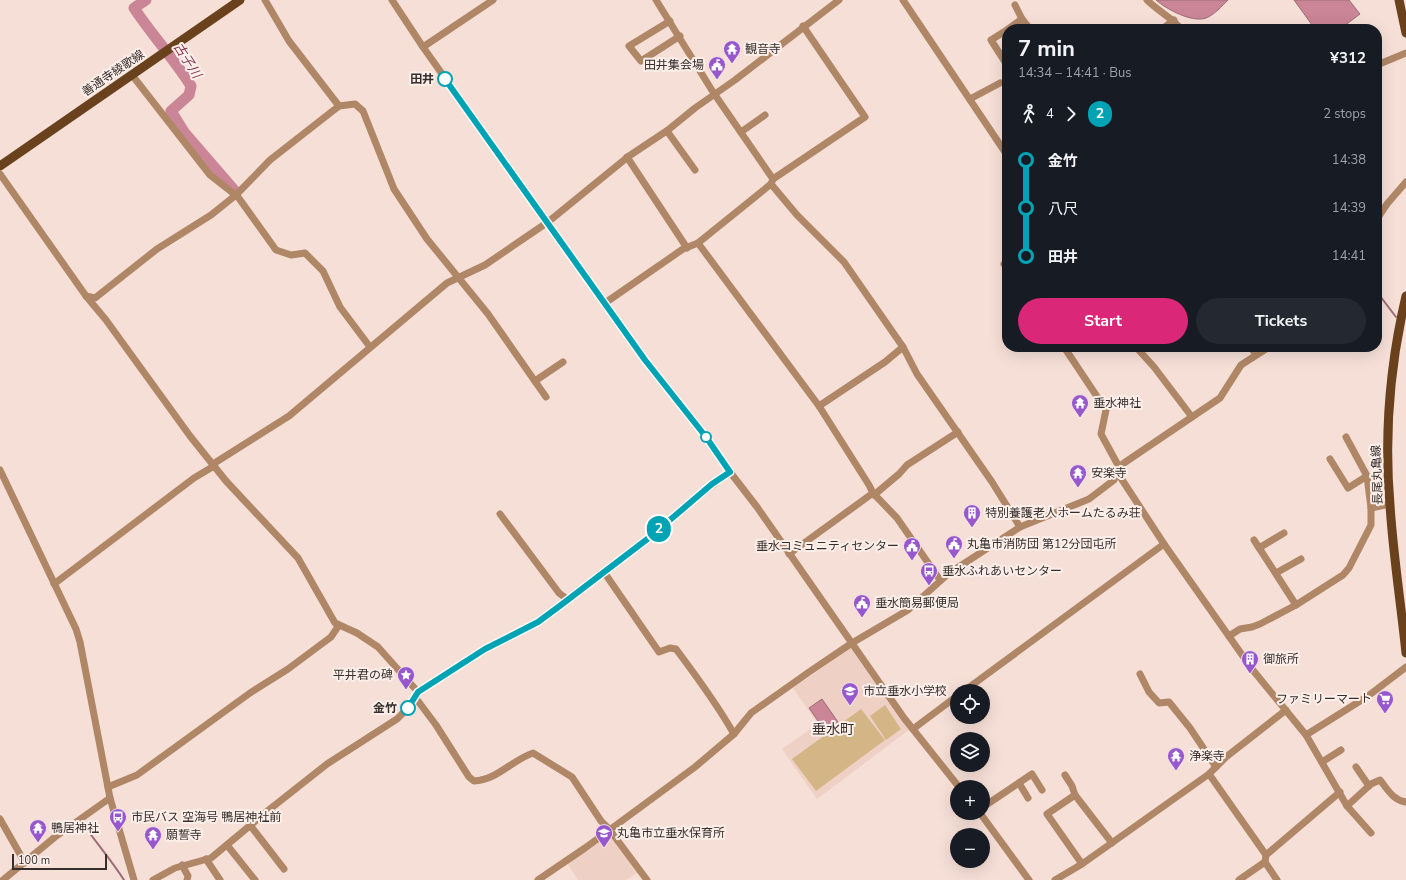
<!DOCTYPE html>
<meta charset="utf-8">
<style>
:root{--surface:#171b24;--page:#242831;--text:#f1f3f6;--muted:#9ea1a6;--accent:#db2777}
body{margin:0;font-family:"Nunito Sans","Noto Sans JP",sans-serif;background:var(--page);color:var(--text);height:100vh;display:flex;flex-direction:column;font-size:15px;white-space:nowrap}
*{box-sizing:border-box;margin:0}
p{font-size:13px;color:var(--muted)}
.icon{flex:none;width:22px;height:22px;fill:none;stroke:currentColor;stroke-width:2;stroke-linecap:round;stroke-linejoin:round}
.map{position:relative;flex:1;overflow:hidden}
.drawer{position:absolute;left:1002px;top:24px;width:380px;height:328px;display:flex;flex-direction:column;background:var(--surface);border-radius:16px;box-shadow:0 4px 16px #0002}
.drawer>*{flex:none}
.badge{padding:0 8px;border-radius:13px;font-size:14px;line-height:26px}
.tools{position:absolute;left:950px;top:684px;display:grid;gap:8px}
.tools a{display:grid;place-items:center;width:40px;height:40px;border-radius:50%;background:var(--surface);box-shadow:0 4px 16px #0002;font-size:20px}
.scale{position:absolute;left:12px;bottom:10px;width:95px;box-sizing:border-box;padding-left:4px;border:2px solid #362e2b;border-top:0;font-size:11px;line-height:14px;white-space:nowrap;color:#362e2b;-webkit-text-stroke:3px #fcefea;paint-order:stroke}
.map>.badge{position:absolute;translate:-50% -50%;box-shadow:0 0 0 2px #fff}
.legs{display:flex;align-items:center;gap:6px;height:44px;padding:0 16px;font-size:13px}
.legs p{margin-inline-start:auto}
.headline{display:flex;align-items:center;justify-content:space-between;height:68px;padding:0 16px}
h1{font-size:22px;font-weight:700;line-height:30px}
.cta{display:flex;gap:8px;margin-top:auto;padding:8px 16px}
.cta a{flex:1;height:46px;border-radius:24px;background:var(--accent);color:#fff;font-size:16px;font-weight:700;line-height:46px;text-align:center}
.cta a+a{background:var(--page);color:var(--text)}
ul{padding:0 16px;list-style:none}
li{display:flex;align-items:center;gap:14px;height:48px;font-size:15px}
li i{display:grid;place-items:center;width:6px;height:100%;margin:0 5px;background:currentColor}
li i::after{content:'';width:10px;height:10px;margin:-5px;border:3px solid;border-radius:50%;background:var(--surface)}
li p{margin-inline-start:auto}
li:first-child i{background:linear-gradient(#0000 50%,currentColor 0)}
li:last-child i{background:linear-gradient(currentColor 50%,#0000 0)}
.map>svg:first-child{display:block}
</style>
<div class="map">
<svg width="1406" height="880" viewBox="0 0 1406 880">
<rect width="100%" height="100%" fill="#f6dfd7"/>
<!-- built -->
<g fill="#efd0c5">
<path d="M854,646L910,729L817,799L782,749L818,724L793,688Z"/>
<path d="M610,833L637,873L626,880H578L566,862Z"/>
</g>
<!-- green -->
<g fill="#d4b686">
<path d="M885,705L901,729L886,740L870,716Z"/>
<path d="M861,709L885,740L816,791L792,759Z"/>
</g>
<!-- water -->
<g fill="#ca8596" stroke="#9e6b76">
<path d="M1156,0H1228C1222,6 1214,15 1206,18C1192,23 1166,9 1156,0Z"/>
<path d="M1294,0H1349L1360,14L1340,29H1315Z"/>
<path d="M822,699L838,722L825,731L809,708Z"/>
</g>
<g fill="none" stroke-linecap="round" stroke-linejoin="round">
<!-- stream -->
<g stroke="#9e6b76" stroke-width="2">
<path d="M1377,292L1396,317"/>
<path d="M84,825C97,844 112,861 124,880"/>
</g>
<!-- river -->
<path stroke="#ca8596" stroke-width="11" d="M146,0L134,8C152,35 174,59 191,86L189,95L171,111L184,132L235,191"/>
<!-- minor -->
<g stroke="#af8767" stroke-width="7">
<path d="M265,0L289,41L339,106"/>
<path d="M392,0L423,47L645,360L706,437L730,472L757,507L904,718L959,787"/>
<path d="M656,0L713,92L773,179"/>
<path d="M903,0L1007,155"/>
<path d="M1147,0C1158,11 1171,17 1181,29"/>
<path d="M1015,5L1022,19"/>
<path d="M670,21L629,46L641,61L680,36"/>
<path d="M1008,29L1022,19L1030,29"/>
<path d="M1162,29L1174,20"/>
<path d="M1007,30L991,40L1007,65"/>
<path d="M423,47L493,0"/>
<path d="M1377,65L1406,53"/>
<path d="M132,75L210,175L238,197L276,250L291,255L305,253L323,271L340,307L370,347"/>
<path d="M970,99L1000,83"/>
<path d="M667,131L695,170"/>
<path d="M741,132L765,115"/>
<path d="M627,157L687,248"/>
<path d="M0,174L86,296L106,320L190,436L226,481L298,558L335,623L357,633L378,647L418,692"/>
<path d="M771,184L797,215L844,262L903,347L917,374L992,482L1020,527"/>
<path d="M1377,219L1387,204L1406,182"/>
<path d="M698,243L819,406L869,485L873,493L897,518L940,580"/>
<path d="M1004,264L1007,267"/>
<path d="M86,296L95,298L157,249L211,215L236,195L270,160L339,106L355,104L363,111L394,189L427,239L488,314L546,397"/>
<path d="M605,303L683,249L698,243L771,184L773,179L865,117L803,26"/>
<path d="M1064,347L1106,410L1101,434L1119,467"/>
<path d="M1136,347L1154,367L1192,417"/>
<path d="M1250,347L1256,354"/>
<path d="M535,381L563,362"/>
<path d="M819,406L885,362L903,347"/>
<path d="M1346,437L1367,476L1371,508"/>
<path d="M1330,459L1348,488L1367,476"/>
<path d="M213,464L289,416L447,283L485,265L548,222L629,156L668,130L695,108L735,80L839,0"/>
<path d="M0,470L76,629L80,642L110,798L134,880"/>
<path d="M1117,472L1164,544L1252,669L1306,735L1347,806L1371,833"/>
<path d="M874,495L899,474L907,465L958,432"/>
<path d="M500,514L559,593L567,599"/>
<path d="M1254,540L1296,605"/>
<path d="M1259,548L1284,533"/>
<path d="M789,554L873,493"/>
<path d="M1276,573L1301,559"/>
<path d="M600,574L606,575L659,652L670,648L676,649C697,677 717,704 734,734"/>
<path d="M54,584L194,478L214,466"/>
<path d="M1229,636L1240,629L1252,627L1260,624L1296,605L1343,575L1349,568L1371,525V508L1390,504"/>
<path d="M1140,674L1149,692L1159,703L1169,702L1190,728L1216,767"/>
<path d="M964,691L1164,544"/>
<path d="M415,697L436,725L469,777L474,781C497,780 512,760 533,753L572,777L601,821L609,829L647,880"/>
<path d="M913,729L957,696"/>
<path d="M1306,735L1368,696L1406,667"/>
<path d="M1322,762L1341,750"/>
<path d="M1356,767L1369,786"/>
<path d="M1209,774L1266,855L1265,862L1277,880"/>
<path d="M1065,775L1072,786L1075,795L1047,814L1082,864"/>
<path d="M1019,783L1028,798"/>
<path d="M108,787L137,775L250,693L288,669L331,637L339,625"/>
<path d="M1075,795L1112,843"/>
<path d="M1347,806L1371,784L1380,780C1388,790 1393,800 1406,802"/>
<path d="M983,807L1032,774L1042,790"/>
<path d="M980,813L1029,880"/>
<path d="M0,819L25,863"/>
<path d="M250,825L284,869"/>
<path d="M227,845L255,880"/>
<path d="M1266,855L1340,792"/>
<path d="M206,859L220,880"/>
<path d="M182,865L188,876L187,880"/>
<path d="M3,880L55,837L110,798"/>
<path d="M153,880L175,868L211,858L270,809L327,764L397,719L408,708L418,692L485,649L538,622L650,537L689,503L730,472"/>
<path d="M538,880L585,848L695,767L734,734L751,713L809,672L852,643L908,610L948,574L1020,527L1089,499L1114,480L1119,467L1124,463L1220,398L1241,365L1269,347"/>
<path d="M1055,880L1082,864L1209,774L1226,757L1286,710"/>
<path d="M1239,880L1265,862"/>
</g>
<!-- major -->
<g stroke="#69411d" stroke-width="9">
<path d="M1399,0L1406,33"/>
<path d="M0,166L240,0"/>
<path d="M1406,296C1390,364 1384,435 1390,505C1393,554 1401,604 1406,653"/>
</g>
</g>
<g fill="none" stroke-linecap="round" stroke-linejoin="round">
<!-- line-1 casing -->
<g stroke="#fff" stroke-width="9">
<path id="line-1" d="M408,708L418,692L485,649L538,622L561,605L650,537L712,484L730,472L706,437L645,360L445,79"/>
</g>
<!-- line-1 -->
<use href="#line-1" stroke="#00a3b4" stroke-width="6"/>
</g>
<!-- icons -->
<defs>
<g id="temple-pin" transform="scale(0.9)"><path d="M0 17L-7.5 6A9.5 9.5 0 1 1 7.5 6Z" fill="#9757cd" stroke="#fcefea"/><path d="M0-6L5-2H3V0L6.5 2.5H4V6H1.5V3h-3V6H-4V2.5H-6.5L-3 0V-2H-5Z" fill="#fff"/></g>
<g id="civic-pin" transform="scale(0.9)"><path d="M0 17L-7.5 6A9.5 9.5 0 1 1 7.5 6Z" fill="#9757cd" stroke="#fcefea"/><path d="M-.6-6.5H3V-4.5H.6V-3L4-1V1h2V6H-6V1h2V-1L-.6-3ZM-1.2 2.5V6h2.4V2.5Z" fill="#fff"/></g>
<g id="building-pin" transform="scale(0.9)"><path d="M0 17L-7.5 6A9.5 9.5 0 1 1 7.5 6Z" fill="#9757cd" stroke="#fcefea"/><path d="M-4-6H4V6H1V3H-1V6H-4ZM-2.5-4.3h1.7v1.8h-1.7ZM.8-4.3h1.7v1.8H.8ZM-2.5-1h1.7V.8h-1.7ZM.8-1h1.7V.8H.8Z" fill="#fff"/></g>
<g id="bus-pin" transform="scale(0.9)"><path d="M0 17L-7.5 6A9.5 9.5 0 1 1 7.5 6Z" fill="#9757cd" stroke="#fcefea"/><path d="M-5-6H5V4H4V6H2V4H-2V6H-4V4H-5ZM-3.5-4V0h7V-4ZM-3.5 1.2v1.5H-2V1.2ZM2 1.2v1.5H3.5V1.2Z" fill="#fff"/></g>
<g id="sight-pin" transform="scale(0.9)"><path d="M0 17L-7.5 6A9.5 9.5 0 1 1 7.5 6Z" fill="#9757cd" stroke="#fcefea"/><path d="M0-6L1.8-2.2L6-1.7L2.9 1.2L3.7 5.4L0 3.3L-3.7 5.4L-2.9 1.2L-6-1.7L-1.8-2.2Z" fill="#fff"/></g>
<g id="school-pin" transform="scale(0.9)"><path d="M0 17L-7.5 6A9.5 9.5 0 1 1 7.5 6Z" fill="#9757cd" stroke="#fcefea"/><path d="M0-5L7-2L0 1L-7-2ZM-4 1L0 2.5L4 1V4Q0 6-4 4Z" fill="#fff"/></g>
<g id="supermarket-pin" transform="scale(0.9)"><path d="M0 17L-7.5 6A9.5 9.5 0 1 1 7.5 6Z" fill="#9757cd" stroke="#fcefea"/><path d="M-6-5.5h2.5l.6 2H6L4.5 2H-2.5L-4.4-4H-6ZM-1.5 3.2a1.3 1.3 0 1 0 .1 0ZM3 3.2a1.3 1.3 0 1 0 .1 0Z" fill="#fff"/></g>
</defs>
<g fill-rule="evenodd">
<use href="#temple-pin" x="732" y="49"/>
<use href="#civic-pin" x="717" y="65"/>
<use href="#temple-pin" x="1080" y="403"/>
<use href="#temple-pin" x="1078" y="473"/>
<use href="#building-pin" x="972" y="513"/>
<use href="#civic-pin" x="954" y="544"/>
<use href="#civic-pin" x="912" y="546"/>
<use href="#bus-pin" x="929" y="571"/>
<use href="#civic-pin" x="862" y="603"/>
<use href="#building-pin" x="1250" y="659"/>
<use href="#sight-pin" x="406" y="675"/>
<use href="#school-pin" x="850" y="691"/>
<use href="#supermarket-pin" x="1385" y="699"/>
<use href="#temple-pin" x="1176" y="756"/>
<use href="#bus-pin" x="118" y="817"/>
<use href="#temple-pin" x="38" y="828"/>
<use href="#school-pin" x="604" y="833"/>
<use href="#temple-pin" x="153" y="835"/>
</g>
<!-- markers -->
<g fill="#fff" stroke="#00a3b4" stroke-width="2">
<circle cx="445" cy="79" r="7"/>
<circle cx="706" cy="437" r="5"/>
<circle cx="408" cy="708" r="7"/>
</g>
<g text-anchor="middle" stroke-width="4" stroke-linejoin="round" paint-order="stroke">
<!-- poi labels -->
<g font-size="12" fill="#362e2b" stroke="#fcefea" text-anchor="start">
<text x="745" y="53">観音寺</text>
<text x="704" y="69" text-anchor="end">田井集会場</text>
<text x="1093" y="407">垂水神社</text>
<text x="1091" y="477">安楽寺</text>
<text x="985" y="517">特別養護老人ホームたるみ荘</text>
<text x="967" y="548">丸亀市消防団 第12分団屯所</text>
<text x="899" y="550" text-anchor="end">垂水コミュニティセンター</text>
<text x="942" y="575">垂水ふれあいセンター</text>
<text x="875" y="607">垂水簡易郵便局</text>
<text x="1263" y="663">御旅所</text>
<text x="393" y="679" text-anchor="end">平井君の碑</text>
<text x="863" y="695">市立垂水小学校</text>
<text x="1372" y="703" text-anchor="end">ファミリーマート</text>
<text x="1189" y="760">浄楽寺</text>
<text x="131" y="821">市民バス 空海号 鴨居神社前</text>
<text x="51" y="832">鴨居神社</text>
<text x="617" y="837">丸亀市立垂水保育所</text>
<text x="166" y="839">願誓寺</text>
</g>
<!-- street labels -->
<g font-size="12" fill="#362e2b" stroke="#fcefea">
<text transform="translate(113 73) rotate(-34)" y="4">善通寺綾歌線</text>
<text transform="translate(1377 475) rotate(-92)" y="4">長尾丸亀線</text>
</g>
<!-- stop labels -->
<g font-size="12" font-weight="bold" fill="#362e2b" stroke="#fcefea" text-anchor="end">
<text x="434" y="83">田井</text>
<text x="397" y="712">金竹</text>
</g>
<!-- water labels -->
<g font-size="13" font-style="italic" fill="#88344f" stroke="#fcefea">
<text transform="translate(188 60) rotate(57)" y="5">古子川</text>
</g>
<!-- quarter labels -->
<g font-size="14" fill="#362e2b" stroke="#fcefea">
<text x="833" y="734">垂水町</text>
</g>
</g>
</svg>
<div class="tools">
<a><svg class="icon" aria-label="locate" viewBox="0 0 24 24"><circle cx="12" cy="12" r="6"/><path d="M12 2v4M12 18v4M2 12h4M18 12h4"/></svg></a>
<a><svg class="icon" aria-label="layers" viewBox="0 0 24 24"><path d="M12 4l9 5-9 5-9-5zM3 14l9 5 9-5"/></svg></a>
<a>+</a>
<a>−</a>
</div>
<div class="scale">100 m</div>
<b class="badge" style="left:659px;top:529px;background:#00a3b4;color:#fff">2</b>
<section class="drawer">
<div class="headline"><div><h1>7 min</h1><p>14:34 – 14:41 · Bus</p></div><b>¥312</b></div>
<div class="legs"><svg class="icon" aria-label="walk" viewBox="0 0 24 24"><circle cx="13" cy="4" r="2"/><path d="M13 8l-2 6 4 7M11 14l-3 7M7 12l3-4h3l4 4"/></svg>4<svg class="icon" aria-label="forward" viewBox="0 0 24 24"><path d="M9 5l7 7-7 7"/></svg><b class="badge" style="background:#00a3b4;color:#fff">2</b><p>2 stops</p></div>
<ul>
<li><i style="color:#00a3b4"></i><b>金竹</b><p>14:38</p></li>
<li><i style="color:#00a3b4"></i><span>八尺</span><p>14:39</p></li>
<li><i style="color:#00a3b4"></i><b>田井</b><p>14:41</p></li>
</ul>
<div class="cta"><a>Start</a><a>Tickets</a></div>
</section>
</div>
